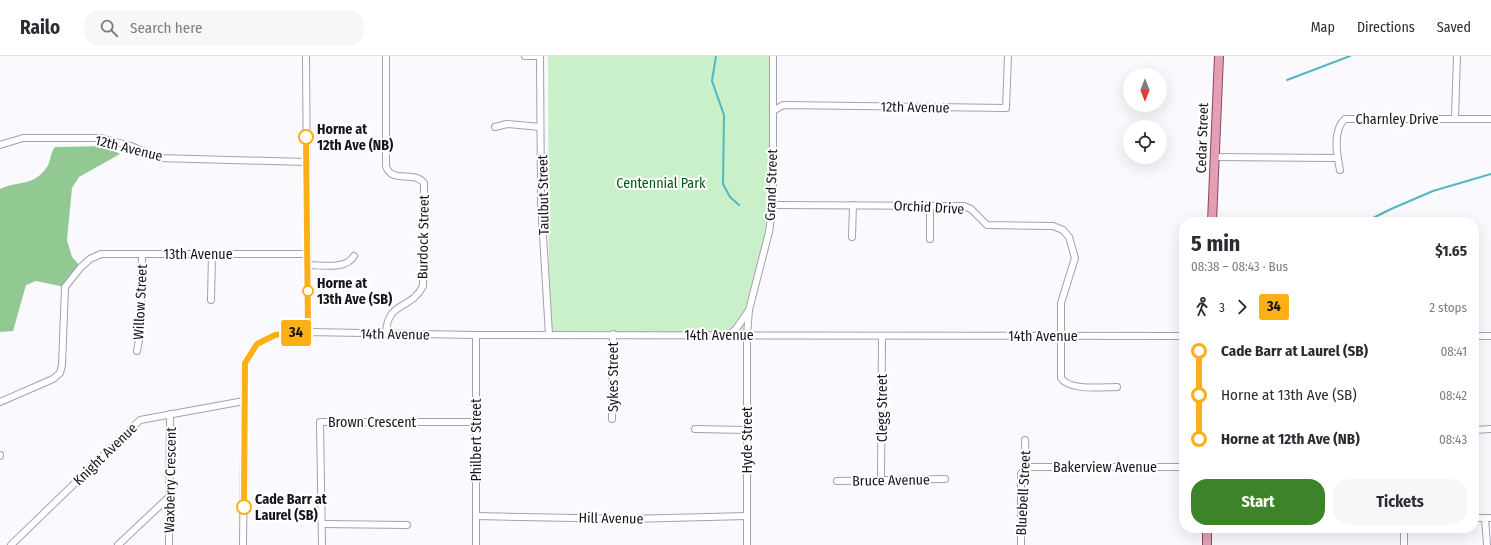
<!DOCTYPE html>
<meta charset="utf-8">
<style>
:root{--surface:#fff;--page:#f7f7f7;--text:#2b2b33;--muted:#7c7c81;--line:#e1e1e2;--accent:#3d8329}
body{margin:0;font-family:"Fira Sans Condensed",sans-serif;background:var(--page);color:var(--text);height:100vh;display:flex;flex-direction:column;font-size:15px;white-space:nowrap}
*{box-sizing:border-box;margin:0}
p{font-size:13px;color:var(--muted)}
.icon{flex:none;width:22px;height:22px;fill:none;stroke:currentColor;stroke-width:2;stroke-linecap:round;stroke-linejoin:round}
.map{position:relative;flex:1;overflow:hidden}
.details{position:absolute;left:1179px;top:161px;width:300px;height:316px;display:flex;flex-direction:column;background:var(--surface);border-radius:16px;box-shadow:0 4px 16px #0002}
.details>*{flex:none}
.badge{padding:0 8px;border-radius:3px;font-size:14px;line-height:26px}
.needle{width:26px;rotate:180deg}
.controls{position:absolute;left:1123px;top:12px;display:grid;gap:8px}
.controls a{display:grid;place-items:center;width:44px;height:44px;border-radius:50%;background:var(--surface);box-shadow:0 4px 16px #0002;font-size:20px}
.map>.badge{position:absolute;translate:-50% -50%;box-shadow:0 0 0 2px #fff}
.legs{display:flex;align-items:center;gap:6px;height:44px;padding:0 12px;font-size:13px}
.legs p{margin-inline-start:auto}
.summary{display:flex;align-items:center;justify-content:space-between;height:68px;padding:0 12px}
h1{font-size:22px;font-weight:700;line-height:30px}
.primary-button{display:flex;gap:8px;margin-top:auto;padding:8px 12px}
.primary-button a{flex:1;height:46px;border-radius:16px;background:var(--accent);color:#fff;font-size:16px;font-weight:700;line-height:46px;text-align:center}
.primary-button a+a{background:var(--page);color:var(--text)}
ul{padding:0 12px;list-style:none}
li{display:flex;align-items:center;gap:14px;height:44px;font-size:15px}
li i{display:grid;place-items:center;width:6px;height:100%;margin:0 5px;background:currentColor}
li i::after{content:'';width:10px;height:10px;margin:-5px;border:3px solid;border-radius:50%;background:var(--surface)}
li p{margin-inline-start:auto}
li:first-child i{background:linear-gradient(#0000 50%,currentColor 0)}
li:last-child i{background:linear-gradient(currentColor 50%,#0000 0)}
header{display:flex;align-items:center;gap:24px;box-sizing:border-box;height:56px;padding:0 20px;background:var(--surface);border-bottom:1px solid var(--line)}
header strong{font-size:19px}
nav{display:flex;gap:22px;margin-inline-start:auto;font-size:14px}
.search{width:280px;height:36px;background:var(--page);display:flex;align-items:center;gap:10px;box-sizing:border-box;padding:0 14px;border-radius:16px;color:var(--muted);font-size:15px}
.map>svg:first-child{display:block}
</style>
<header>
<strong>Railo</strong>
<div class="search"><svg class="icon" aria-label="search" viewBox="0 0 24 24"><circle cx="10" cy="10" r="6"/><path d="M15 15l6 6"/></svg>Search here</div>
<nav><a>Map</a><a>Directions</a><a>Saved</a></nav>
</header>
<div class="map">
<svg width="1491" height="489" viewBox="0 0 1491 489">
<rect width="100%" height="100%" fill="#faf9fe"/>
<!-- green -->
<path fill="#caf0ca" d="M548,0H771L773,149L747,279H549Z"/>
<!-- forest -->
<path fill="#92c993" d="M106,90L120,98L79,121L72,132L67,184L72,201L81,211L65,231L36,225L26,229L13,275L0,276V133C20,124 33,131 47,111C51,105 50,97 55,91Z"/>
<g fill="none" stroke-linecap="round" stroke-linejoin="round">
<!-- stream -->
<g stroke="#51b7c2" stroke-width="2">
<path d="M716,0L712,25L724,59L723,128L730,141L739,149"/>
<path d="M1287,24L1350,0"/>
<path d="M1365,166L1391,153L1433,135L1491,118"/>
</g>
<!-- minor casing -->
<g stroke="#a59eb5" stroke-width="8">
<g id="minor">
<path d="M306,0L308,276"/>
<path d="M386,0V110C391,128 414,114 424,127L423,230C411,255 387,244 386,278"/>
<path d="M525,0H540"/>
<path d="M540,0L541,146L549,279"/>
<path d="M773,55L783,49L1006,52L1008,0"/>
<path d="M1455,62L1457,0"/>
<path d="M495,71L507,68L540,71"/>
<path d="M0,89L23,82H101L131,90L159,102L306,106"/>
<path d="M1214,101L1338,102"/>
<path d="M1340,114C1337,100 1332,74 1345,63H1491"/>
<path d="M773,149L964,150L971,153L987,169L1053,170L1063,174L1069,181L1075,202L1061,247V322C1069,335 1102,331 1117,331"/>
<path d="M852,181L853,149"/>
<path d="M930,183V150"/>
<path d="M308,209C321,209 346,214 354,200"/>
<path d="M211,244L212,198"/>
<path d="M729,279L736,273L749,254"/>
<path d="M1474,280H1491"/>
<path d="M137,295L141,273L142,198"/>
<path d="M0,346L53,323L60,317L62,309L65,231L81,211L90,203L101,198H307"/>
<path d="M612,363L613,278"/>
<path d="M695,373L747,374"/>
<path d="M1474,374L1491,373"/>
<path d="M0,399V400"/>
<path d="M1026,411H1184"/>
<path d="M881,424L882,280"/>
<path d="M837,425L945,423"/>
<path d="M476,460L628,463L747,460"/>
<path d="M1474,462H1491"/>
<path d="M1485,462L1487,489"/>
<path d="M323,468L407,469"/>
<path d="M11,489L140,364L244,345"/>
<path d="M118,489L169,441"/>
<path d="M169,489L170,358"/>
<path d="M243,489L245,307L257,288L275,279L308,276L476,279L1184,280"/>
<path d="M322,489L320,366H476"/>
<path d="M476,489V279"/>
<path d="M747,489V279L749,254L769,176L773,149V0"/>
<path d="M1021,489V418L1026,411L1025,384"/>
<path d="M1404,489V472"/>
</g>
</g>
<!-- major casing -->
<g stroke="#8f4660" stroke-width="10">
<g id="major">
<path d="M1212,166L1219,0"/>
<path d="M1207,489V472"/>
</g>
</g>
<!-- minor -->
<use href="#minor" stroke="#fff" stroke-width="6"/>
<!-- major -->
<use href="#major" stroke="#e3a0b5" stroke-width="8"/>
</g>
<g fill="none" stroke-linecap="round" stroke-linejoin="round">
<!-- line-1 casing -->
<g stroke="#fff" stroke-width="9">
<path id="line-1" d="M244,451L245,307L257,288L275,279L308,276L306,81"/>
</g>
<!-- line-1 -->
<use href="#line-1" stroke="#fcaf17" stroke-width="6"/>
</g>
<!-- markers -->
<g fill="#fff" stroke="#fcaf17" stroke-width="2">
<circle cx="306" cy="81" r="7"/>
<circle cx="308" cy="235" r="5"/>
<circle cx="244" cy="451" r="7"/>
</g>
<g text-anchor="middle" stroke-width="4" stroke-linejoin="round" paint-order="stroke">
<!-- street labels -->
<g font-size="14" fill="#17141d" stroke="#fff">
<text transform="translate(915 51) rotate(1)" y="5">12th Avenue</text>
<text x="1397" y="68">Charnley Drive</text>
<text transform="translate(1202 82) rotate(-88)" y="5">Cedar Street</text>
<text transform="translate(129 92) rotate(14)" y="5">12th Avenue</text>
<text transform="translate(771 129) rotate(-88)" y="5">Grand Street</text>
<text transform="translate(543 139) rotate(-91)" y="5">Taulbut Street</text>
<text transform="translate(929 151) rotate(3)" y="5">Orchid Drive</text>
<text transform="translate(423 181) rotate(-89)" y="5">Burdock Street</text>
<text x="198" y="203">13th Avenue</text>
<text transform="translate(140 246) rotate(-87)" y="5">Willow Street</text>
<text transform="translate(395 278) rotate(1)" y="5">14th Avenue</text>
<text x="719" y="284">14th Avenue</text>
<text x="1043" y="285">14th Avenue</text>
<text transform="translate(613 321) rotate(-90)" y="5">Sykes Street</text>
<text transform="translate(882 352) rotate(-90)" y="5">Clegg Street</text>
<text x="372" y="371">Brown Crescent</text>
<text transform="translate(476 384) rotate(-90)" y="5">Philbert Street</text>
<text transform="translate(747 384) rotate(-90)" y="5">Hyde Street</text>
<text transform="translate(105 398) rotate(-44)" y="5">Knight Avenue</text>
<text x="1105" y="416">Bakerview Avenue</text>
<text transform="translate(170 424) rotate(-89)" y="5">Waxberry Crescent</text>
<text transform="translate(891 424) rotate(-1)" y="5">Bruce Avenue</text>
<text transform="translate(1023 437) rotate(-87)" y="5">Bluebell Street</text>
<text transform="translate(611 462) rotate(1)" y="5">Hill Avenue</text>
</g>
<!-- stop labels -->
<g font-size="14" font-weight="bold" fill="#17141d" stroke="#fff" text-anchor="start">
<text x="317" y="78">Horne at<tspan x="317" dy="16">12th Ave (NB)</tspan></text>
<text x="317" y="232">Horne at<tspan x="317" dy="16">13th Ave (SB)</tspan></text>
<text x="255" y="448">Cade Barr at<tspan x="255" dy="16">Laurel (SB)</tspan></text>
</g>
<!-- park labels -->
<g font-size="14" fill="#015813" stroke="#fff">
<text x="661" y="132">Centennial Park</text>
</g>
</g>
</svg>
<div class="controls">
<a><svg class="needle" viewBox="-14 -14 28 28"><path d="M0-13l5 13h-10z" fill="#e53935"/><path d="M0 13l5-13h-10z" fill="#7c7c81"/></svg></a>
<a><svg class="icon" aria-label="locate" viewBox="0 0 24 24"><circle cx="12" cy="12" r="6"/><path d="M12 2v4M12 18v4M2 12h4M18 12h4"/></svg></a>
</div>
<b class="badge" style="left:296px;top:277px;background:#fcaf17;color:#111">34</b>
<section class="details">
<div class="summary"><div><h1>5 min</h1><p>08:38 – 08:43 · Bus</p></div><b>$1.65</b></div>
<div class="legs"><svg class="icon" aria-label="walk" viewBox="0 0 24 24"><circle cx="13" cy="4" r="2"/><path d="M13 8l-2 6 4 7M11 14l-3 7M7 12l3-4h3l4 4"/></svg>3<svg class="icon" aria-label="forward" viewBox="0 0 24 24"><path d="M9 5l7 7-7 7"/></svg><b class="badge" style="background:#fcaf17;color:#111">34</b><p>2 stops</p></div>
<ul>
<li><i style="color:#fcaf17"></i><b>Cade Barr at Laurel (SB)</b><p>08:41</p></li>
<li><i style="color:#fcaf17"></i><span>Horne at 13th Ave (SB)</span><p>08:42</p></li>
<li><i style="color:#fcaf17"></i><b>Horne at 12th Ave (NB)</b><p>08:43</p></li>
</ul>
<div class="primary-button"><a>Start</a><a>Tickets</a></div>
</section>
</div>
